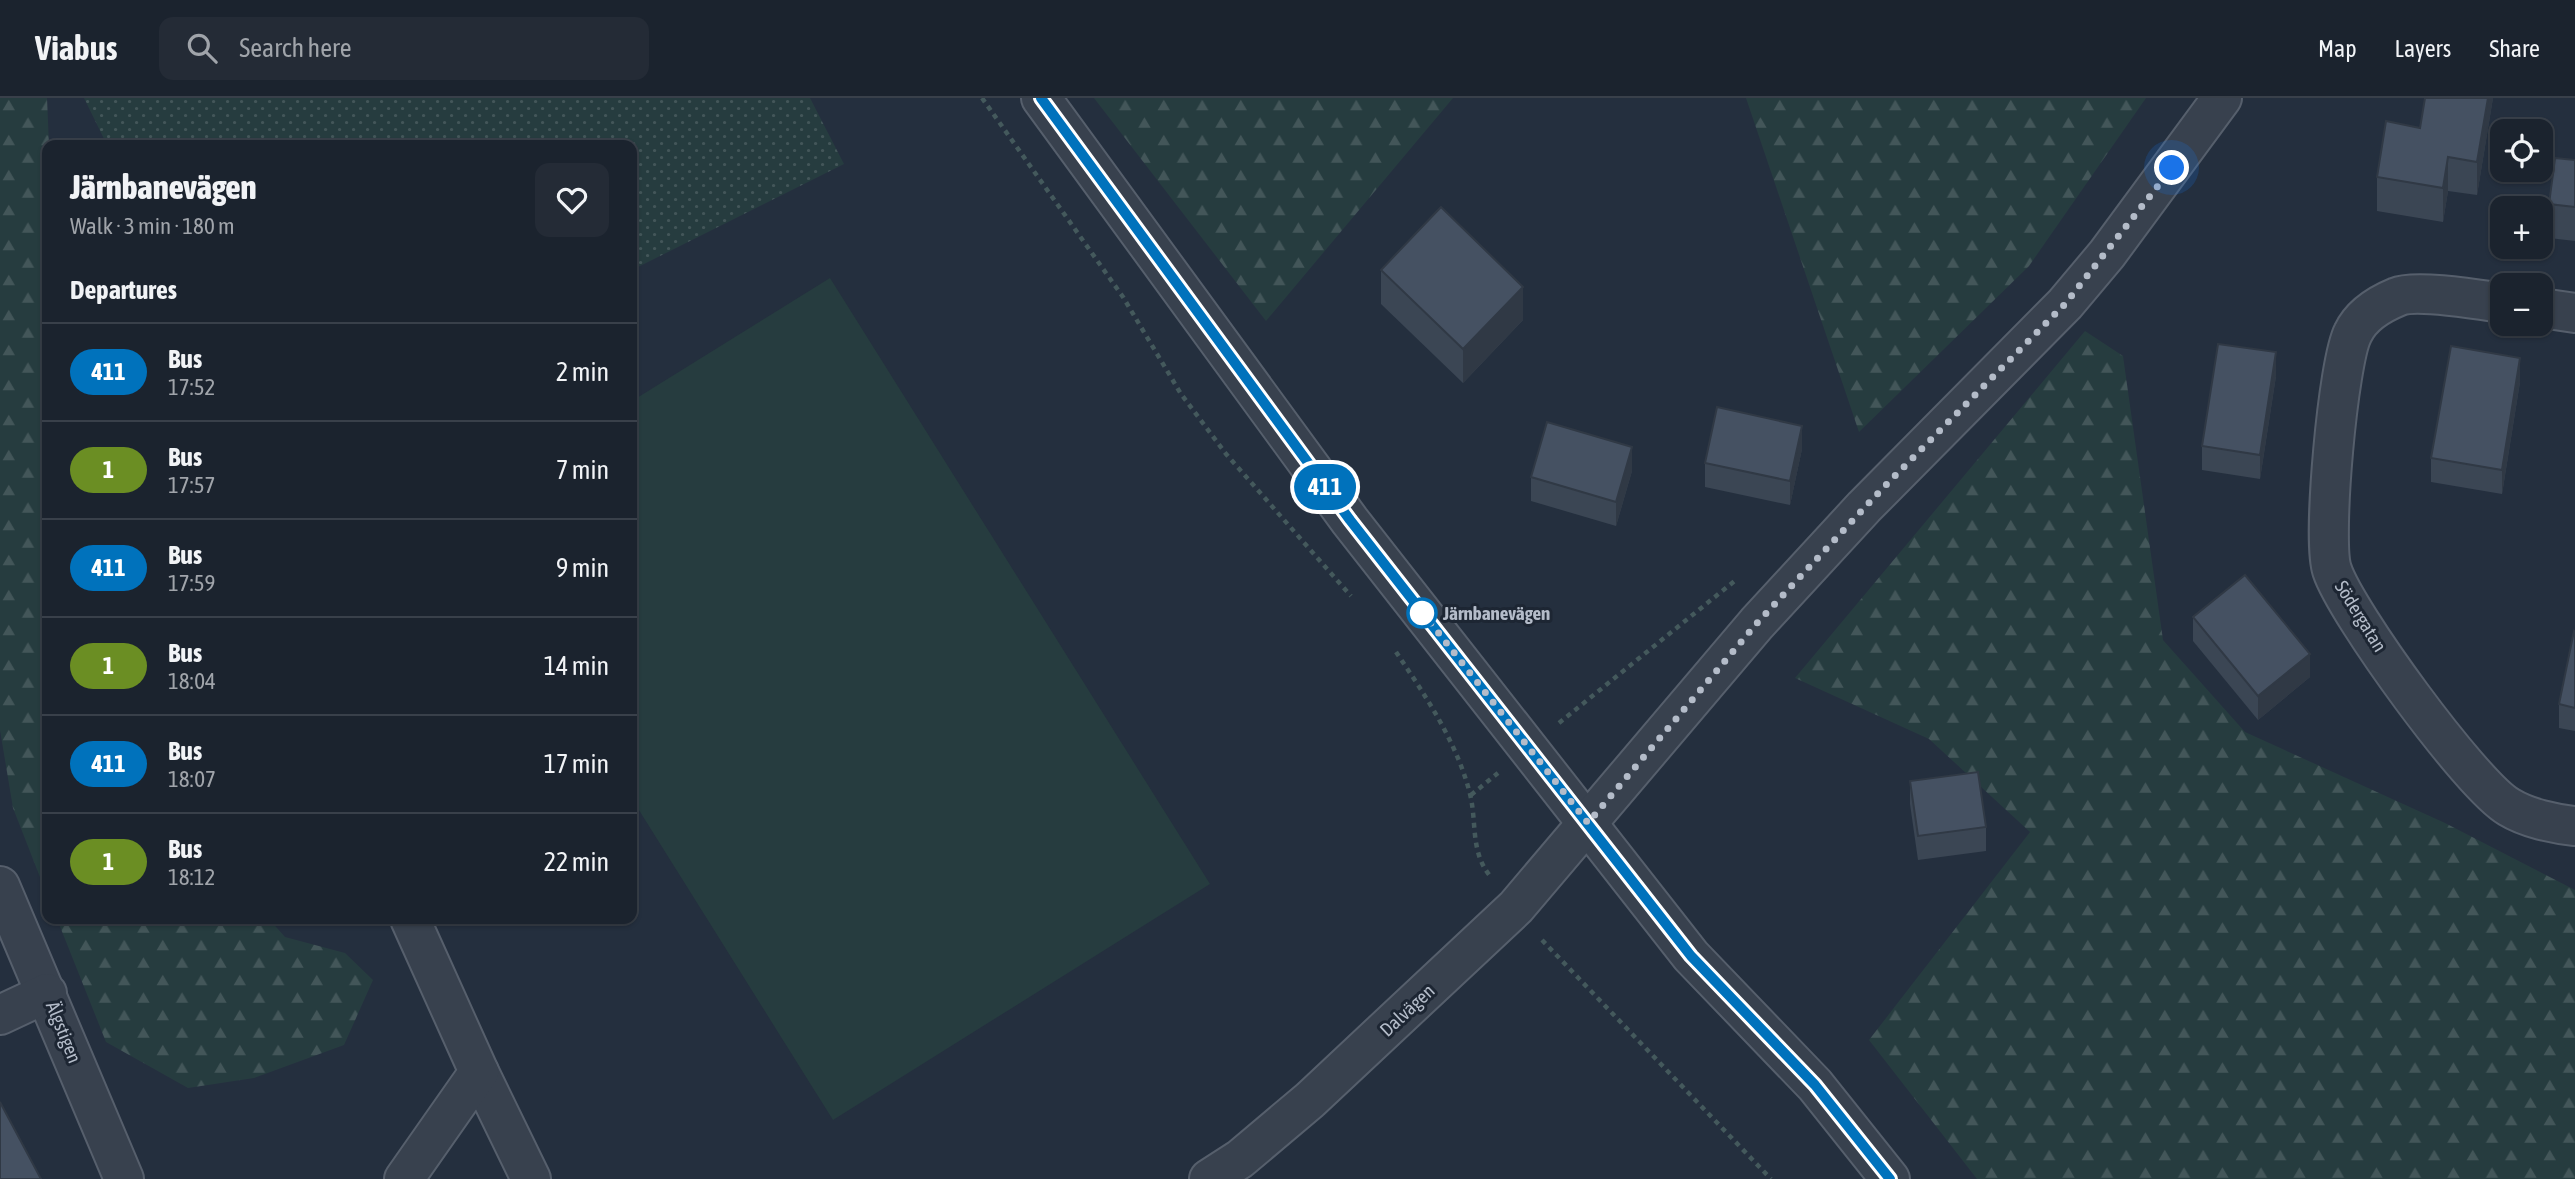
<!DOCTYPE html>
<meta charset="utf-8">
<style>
:root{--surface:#1b232e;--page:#242b36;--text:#f1f3f6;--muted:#a0a4aa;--line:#39404a}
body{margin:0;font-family:"Asap Condensed",sans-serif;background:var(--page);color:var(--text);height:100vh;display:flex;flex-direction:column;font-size:26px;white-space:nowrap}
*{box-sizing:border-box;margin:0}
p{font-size:23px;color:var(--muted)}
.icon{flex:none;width:38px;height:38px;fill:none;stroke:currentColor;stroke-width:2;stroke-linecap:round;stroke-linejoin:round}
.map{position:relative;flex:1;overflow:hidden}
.drawer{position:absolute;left:42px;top:42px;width:595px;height:784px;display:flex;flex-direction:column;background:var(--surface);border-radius:14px;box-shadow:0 2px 5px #0004,0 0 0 2px var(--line)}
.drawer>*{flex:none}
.badge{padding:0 14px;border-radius:23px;font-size:24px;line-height:46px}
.fabs{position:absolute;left:2490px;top:21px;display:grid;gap:14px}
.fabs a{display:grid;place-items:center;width:63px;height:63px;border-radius:14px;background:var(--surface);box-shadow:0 2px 5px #0004,0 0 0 2px var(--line);font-size:35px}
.you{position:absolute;width:35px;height:35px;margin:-18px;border:5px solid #fff;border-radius:50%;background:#1a73e8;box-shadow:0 0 0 10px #1a73e833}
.map>.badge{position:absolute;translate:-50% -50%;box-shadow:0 0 0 4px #fff}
h2{padding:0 28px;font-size:26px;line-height:63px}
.round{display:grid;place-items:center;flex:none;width:74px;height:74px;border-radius:14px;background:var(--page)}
.headline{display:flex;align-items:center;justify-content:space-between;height:119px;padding:0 28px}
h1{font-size:33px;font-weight:800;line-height:52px}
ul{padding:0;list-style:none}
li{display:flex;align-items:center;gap:21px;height:98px;padding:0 28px;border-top:2px solid var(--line)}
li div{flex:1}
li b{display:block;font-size:26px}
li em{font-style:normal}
li .badge{min-width:77px;font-weight:700;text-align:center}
header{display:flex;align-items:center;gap:42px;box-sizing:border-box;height:98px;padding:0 35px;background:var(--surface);border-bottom:2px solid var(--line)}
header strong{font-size:33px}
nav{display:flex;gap:38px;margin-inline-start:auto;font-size:24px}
.search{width:490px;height:63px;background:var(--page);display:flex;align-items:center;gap:18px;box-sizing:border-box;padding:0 24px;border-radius:14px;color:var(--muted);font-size:26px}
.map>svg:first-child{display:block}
</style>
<header>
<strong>Viabus</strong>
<div class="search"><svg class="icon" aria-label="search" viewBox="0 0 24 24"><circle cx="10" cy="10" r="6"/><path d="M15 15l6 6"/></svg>Search here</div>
<nav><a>Map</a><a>Layers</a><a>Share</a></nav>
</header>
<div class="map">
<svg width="2575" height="1081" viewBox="0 0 2575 1081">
<defs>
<pattern id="forest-firs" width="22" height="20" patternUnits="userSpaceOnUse" patternTransform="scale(1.75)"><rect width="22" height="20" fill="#263c3f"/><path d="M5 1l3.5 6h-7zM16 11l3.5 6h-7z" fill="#435659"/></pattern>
<pattern id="park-dots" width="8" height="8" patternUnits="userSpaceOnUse" patternTransform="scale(1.75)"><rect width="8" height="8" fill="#263c3f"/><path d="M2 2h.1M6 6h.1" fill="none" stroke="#435659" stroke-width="1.8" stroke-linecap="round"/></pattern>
</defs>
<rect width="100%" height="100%" fill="#242f3e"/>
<!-- grass -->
<path fill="#263c3f" d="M830,180L1210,786L833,1022L632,701V303Z"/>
<!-- forest -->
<g fill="url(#forest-firs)">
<path d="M0,0H47L49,47L47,797L13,710L0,632Z"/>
<path d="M1094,0H1453L1266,223Z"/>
<path d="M1746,0H2146L2029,168L1859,334Z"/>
<path d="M2085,233L2123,258L2163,542L2245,634L2445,725L2575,792V1081H1977L1869,942L2030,734L1929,641L1795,580Z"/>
<path d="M57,821H269L285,839L345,855L373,882L344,947L254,980L188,990L106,944Z"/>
</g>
<!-- park -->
<path fill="url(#park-dots)" d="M84,0H810L844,66L632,172V47H107Z"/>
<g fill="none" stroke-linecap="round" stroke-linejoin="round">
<!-- minor casing -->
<g stroke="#565f6c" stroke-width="42">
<g id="minor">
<path d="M1041,0L1350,423L1528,650L1691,858L1815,987L1890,1081"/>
<path d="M2502,205C2481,202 2415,191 2397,199C2380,206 2361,218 2353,235C2338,263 2322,442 2332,472C2346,515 2471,687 2509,709C2527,720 2554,726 2575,728"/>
<path d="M2541,210L2575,215"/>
<path d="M0,788L124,1081"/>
<path d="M0,917L47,895"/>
<path d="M479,974L531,1081"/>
<path d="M404,1081L479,974L410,821"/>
<path d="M1209,1081L1240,1061L1310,1002L1516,809L1757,525L1864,409L2065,206L2107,156L2222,0"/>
</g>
</g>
<!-- path -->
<g stroke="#44595c" stroke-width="4.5" stroke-dasharray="5 5" stroke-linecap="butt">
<path d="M982,0L1123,199L1181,296L1226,356L1351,498"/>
<path d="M1396,554C1425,597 1457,644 1470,696C1477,724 1470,753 1490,778"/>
<path d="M1559,625L1737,481"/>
<path d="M1471,697L1498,675"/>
<path d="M1542,842L1771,1081"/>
</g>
<!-- minor -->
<use href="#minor" stroke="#38414e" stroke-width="38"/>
</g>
<!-- wall -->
<g fill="#3b4654">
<path d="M2425,0H2493L2477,97L2448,93L2443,124L2377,113V79L2420,30Z"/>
<path d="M2575,62V143L2549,140V106Z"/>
<path d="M1381,172L1523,222L1463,285L1381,206Z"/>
<path d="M2276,278L2260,381L2202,372V348Z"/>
<path d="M2520,284L2502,396L2431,384V360Z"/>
<path d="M1802,351L1790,407L1705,389V365Z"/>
<path d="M1632,373L1616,428L1531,403V379Z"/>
<path d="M2193,519L2310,579L2258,622L2193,543Z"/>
<path d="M2575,534V633L2559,630V606Z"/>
<path d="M1910,683L1986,729V753L1918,762L1910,706Z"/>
</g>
<!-- shaded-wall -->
<g fill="#303945">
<path d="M2488,0H2493L2477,97V64Z"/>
<path d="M2448,59V93L2443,124V90Z"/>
<path d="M1523,189V222L1463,285V251Z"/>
<path d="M2276,254V278L2260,381V357Z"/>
<path d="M2520,260V284L2502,396V372Z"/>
<path d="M1802,328V351L1790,407V383Z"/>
<path d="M1632,349V373L1616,428V404Z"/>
<path d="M2310,556V579L2258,622V598Z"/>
</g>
<!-- building -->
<g fill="#455162" stroke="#303945" stroke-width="2">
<path d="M2425,0H2488L2477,64L2448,59L2443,90L2377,79L2386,23L2420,30Z"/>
<path d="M2555,60L2575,62V109L2549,106Z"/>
<path d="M1441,109L1523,189L1463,251L1381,172Z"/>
<path d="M2218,246L2276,254L2260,357L2202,348Z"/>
<path d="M2451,248L2520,260L2502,372L2431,360Z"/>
<path d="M1717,309L1802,328L1790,383L1705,365Z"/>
<path d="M1547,324L1632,349L1616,404L1531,379Z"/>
<path d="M2245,477L2310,556L2258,598L2193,519Z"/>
<path d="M2574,533L2575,534V610L2559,606Z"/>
<path d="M1978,674L1986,729L1918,738L1910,683Z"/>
<path d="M0,1004L41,1081H0Z"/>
</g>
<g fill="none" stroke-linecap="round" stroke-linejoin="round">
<!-- line casing -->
<g stroke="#fff" stroke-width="16">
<path id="line" d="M1041,0L1350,422L1691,858L1815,987L1890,1081"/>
</g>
<!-- line -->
<use href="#line" stroke="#0072bc" stroke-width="10"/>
<!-- walk -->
<path stroke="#b4bcc9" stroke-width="7" stroke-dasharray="0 12.6" d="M1422,515L1415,505L1588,725L1757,525L1882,391L2065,206L2172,70"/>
</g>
<!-- markers -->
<circle fill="#fff" stroke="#0072bc" stroke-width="3.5" cx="1422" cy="515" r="14"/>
<g text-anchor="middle" stroke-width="6" stroke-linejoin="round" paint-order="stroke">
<!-- stop labels -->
<g font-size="19" font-weight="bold" fill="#b4bcc9" stroke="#1d2633" text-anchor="start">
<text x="1443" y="522">Järnbanevägen</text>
</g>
<!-- street labels -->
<g font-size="19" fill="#b4bcc9" stroke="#1d2633">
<text transform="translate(2361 518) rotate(58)" y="7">Södergatan</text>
<text transform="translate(1407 912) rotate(-43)" y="7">Dalvägen</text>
<text transform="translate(64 934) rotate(68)" y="7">Älgstigen</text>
</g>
</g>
</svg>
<div class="fabs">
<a><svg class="icon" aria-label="locate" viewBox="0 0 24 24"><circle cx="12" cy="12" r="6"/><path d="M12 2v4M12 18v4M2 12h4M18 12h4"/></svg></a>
<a>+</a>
<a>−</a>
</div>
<div class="you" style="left:2172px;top:70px"></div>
<b class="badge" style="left:1325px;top:389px;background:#0072bc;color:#fff">411</b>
<section class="drawer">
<div class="headline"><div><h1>Järnbanevägen</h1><p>Walk · 3 min · 180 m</p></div><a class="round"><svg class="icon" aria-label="heart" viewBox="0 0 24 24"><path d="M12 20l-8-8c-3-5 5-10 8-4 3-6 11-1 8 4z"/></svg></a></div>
<h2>Departures</h2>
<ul>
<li><span class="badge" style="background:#0072bc;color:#fff">411</span><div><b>Bus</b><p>17:52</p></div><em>2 min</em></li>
<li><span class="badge" style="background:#6b8e23;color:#fff">1</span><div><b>Bus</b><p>17:57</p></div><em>7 min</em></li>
<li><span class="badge" style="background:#0072bc;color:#fff">411</span><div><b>Bus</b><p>17:59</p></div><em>9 min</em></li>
<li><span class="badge" style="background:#6b8e23;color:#fff">1</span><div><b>Bus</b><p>18:04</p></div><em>14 min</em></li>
<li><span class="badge" style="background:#0072bc;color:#fff">411</span><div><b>Bus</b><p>18:07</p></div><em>17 min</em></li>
<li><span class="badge" style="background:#6b8e23;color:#fff">1</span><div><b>Bus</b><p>18:12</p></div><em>22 min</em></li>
</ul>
</section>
</div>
